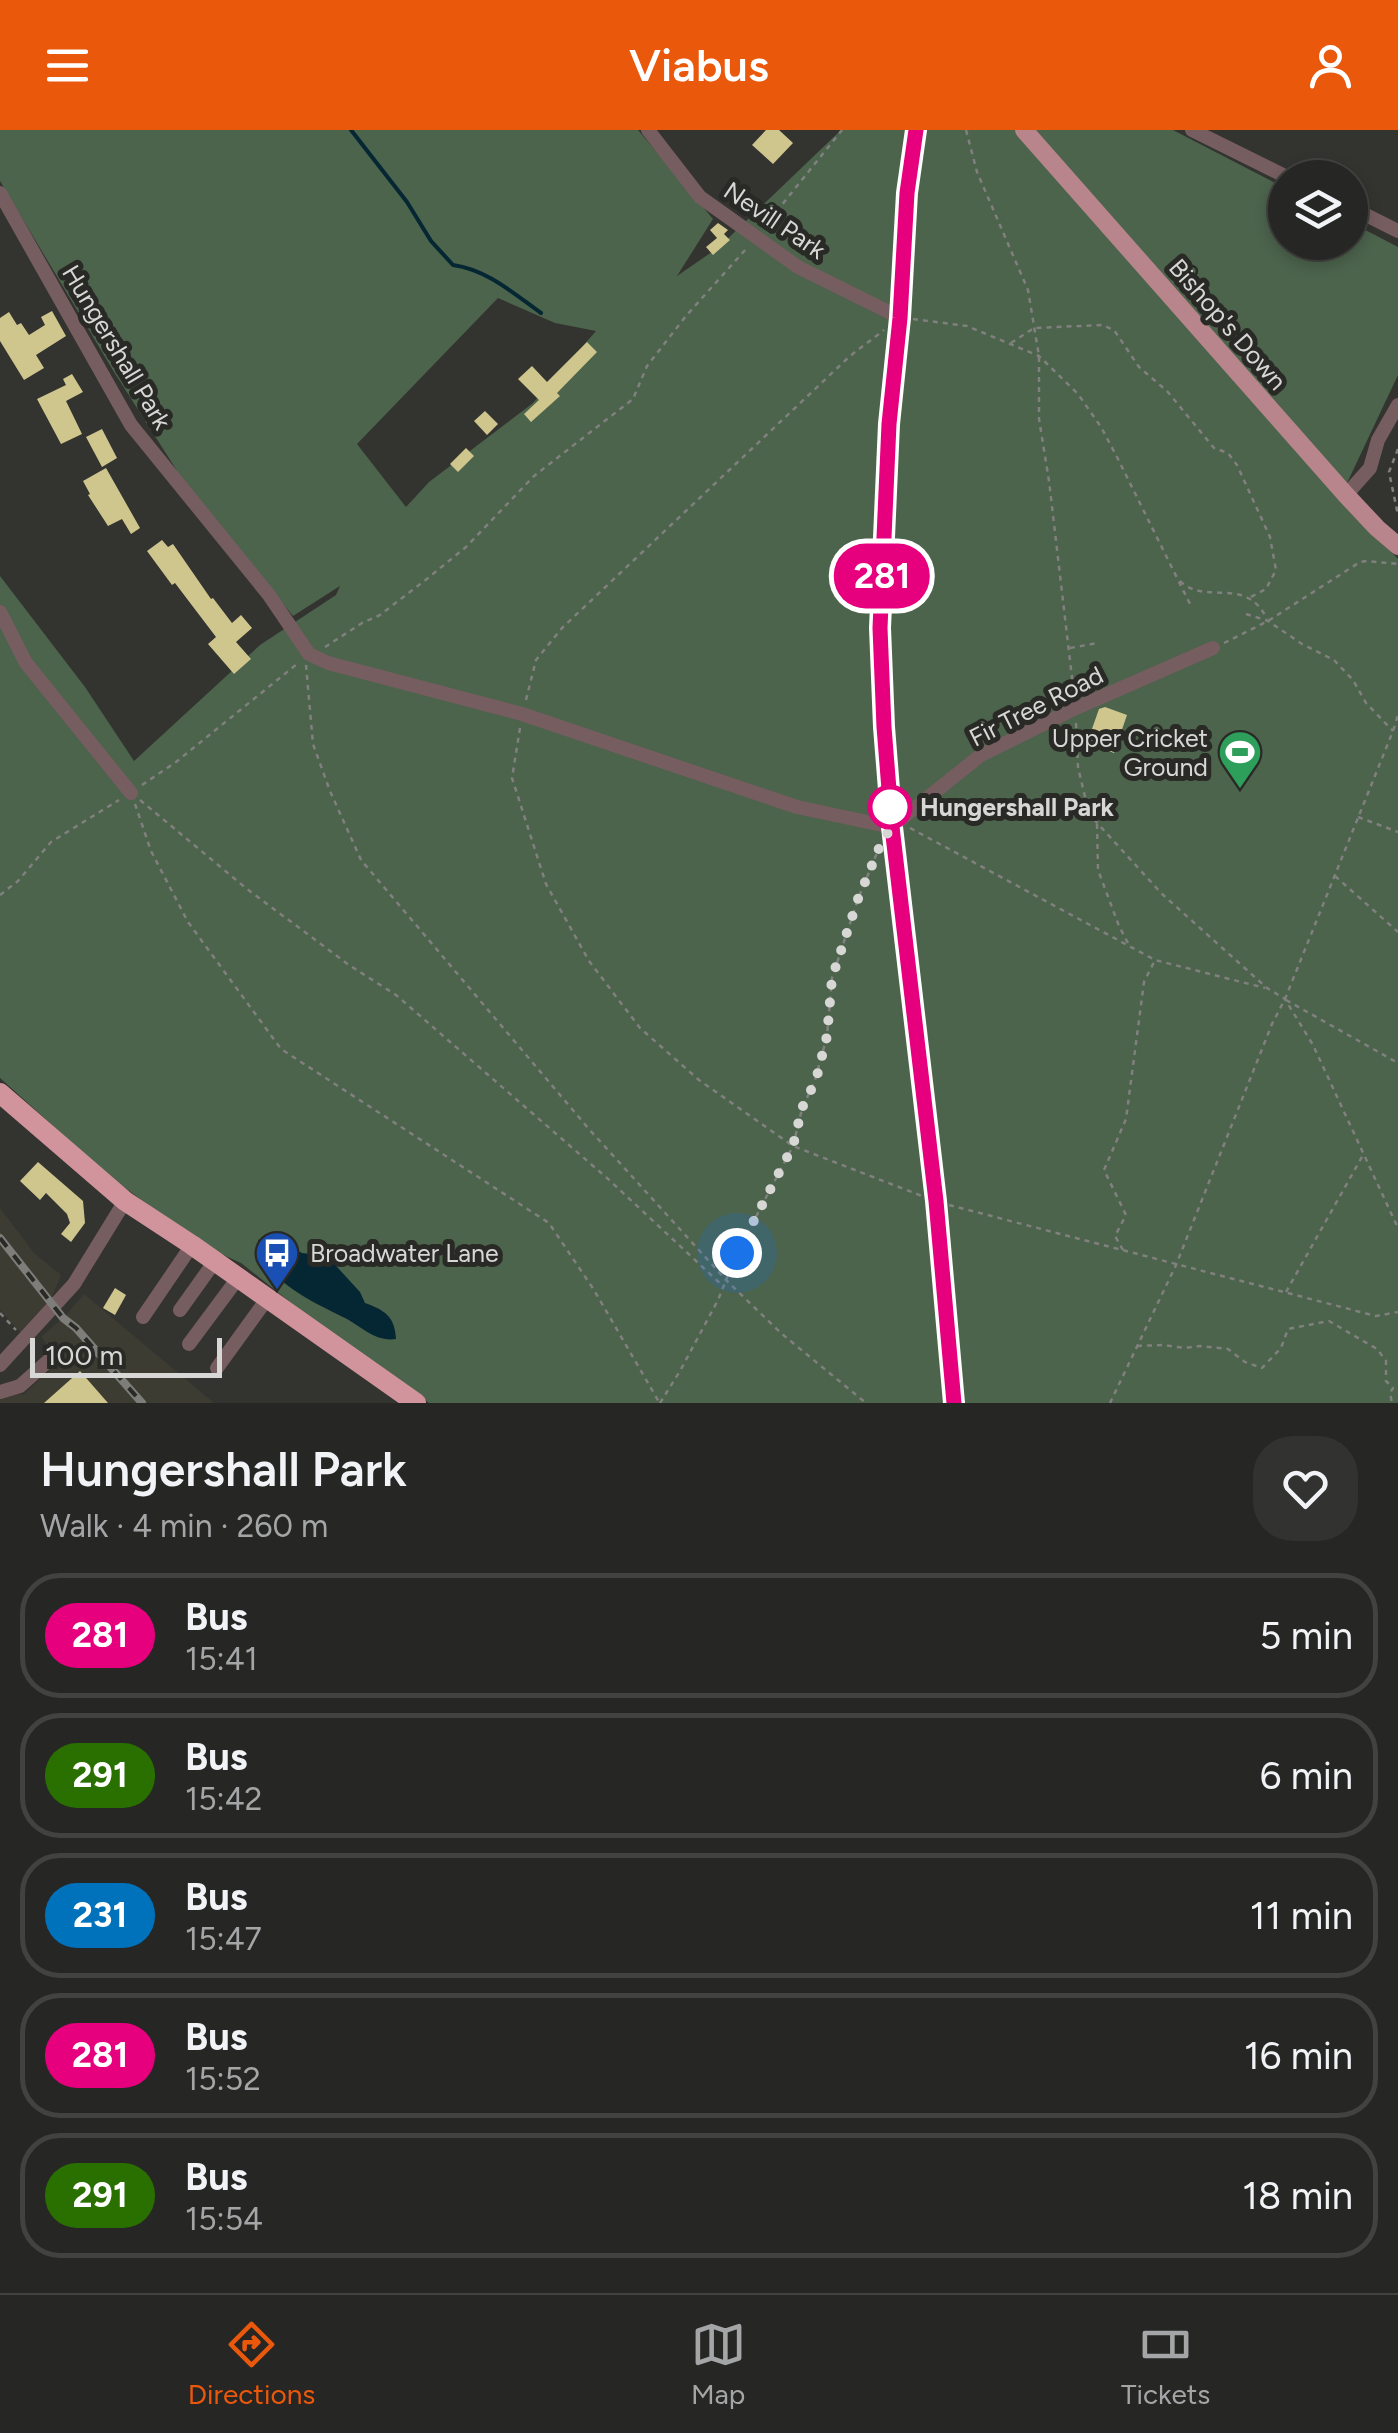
<!DOCTYPE html>
<meta charset="utf-8">
<style>
:root{--surface:#262624;--page:#323231;--text:#f1f3f6;--muted:#a4a5a6;--line:#424341;--accent:#ea580c}
body{margin:0;font-family:Figtree,sans-serif;background:var(--page);color:var(--text);height:100vh;display:flex;flex-direction:column;font-size:38px;white-space:nowrap}
*{box-sizing:border-box;margin:0}
p{font-size:32px;color:var(--muted)}
.icon{flex:none;width:55px;height:55px;fill:none;stroke:currentColor;stroke-width:2;stroke-linecap:round;stroke-linejoin:round}
.map{position:relative;height:1273px;overflow:hidden}
.side{display:flex;flex-direction:column;background:var(--surface);flex:1}
.side>*{flex:none}
.badge{padding:0 20px;border-radius:32px;font-size:35px;line-height:65px}
.buttons{position:absolute;left:1268px;top:30px;display:grid;gap:20px}
.buttons a{display:grid;place-items:center;width:100px;height:100px;border-radius:50%;background:var(--surface);box-shadow:0 5px 15px #0003,0 0 0 2px var(--line);font-size:50px}
.scale{position:absolute;left:30px;bottom:25px;width:192px;box-sizing:border-box;padding-left:10px;border:5px solid #d7d7d5;border-top:0;font-size:28px;line-height:35px;white-space:nowrap;color:#d7d7d5;-webkit-text-stroke:8px #292926;paint-order:stroke}
.you{position:absolute;width:50px;height:50px;margin:-25px;border:8px solid #fff;border-radius:50%;background:#1a73e8;box-shadow:0 0 0 15px #1a73e833}
.map>.badge{position:absolute;translate:-50% -50%;box-shadow:0 0 0 5px #fff}
.round{display:grid;place-items:center;flex:none;width:105px;height:105px;border-radius:40px;background:var(--page)}
.overview{display:flex;align-items:center;justify-content:space-between;height:170px;padding:0 40px}
h1{font-size:48px;font-weight:600;line-height:75px}
ul{padding:0;list-style:none}
li{display:flex;align-items:center;gap:30px;height:125px;margin:0 20px 15px;padding:0 20px;border:5px solid var(--line);border-radius:40px}
li div{flex:1}
li b{display:block;font-size:38px}
li em{font-style:normal}
li .badge{min-width:110px;font-weight:700;text-align:center}
header{display:flex;justify-content:space-between;align-items:center;height:130px;padding:0 40px;background:var(--accent);color:#fff;font-size:45px;font-weight:600}
.tab-bar{display:flex;justify-content:space-around;align-items:center;height:140px;border-top:2px solid var(--line);background:var(--surface);font-size:28px;color:var(--muted)}
.tab-bar a{display:grid;justify-items:center;gap:5px}
.tab-bar .current{color:var(--accent)}
.map>svg:first-child{display:block}
</style>
<header><svg class="icon" aria-label="menu" viewBox="0 0 24 24"><path d="M4 6h16M4 12h16M4 18h16"/></svg>Viabus<svg class="icon" aria-label="person" viewBox="0 0 24 24"><circle cx="12" cy="8" r="4"/><path d="M4 21q1-7 8-7t8 7"/></svg></header>
<div class="map">
<svg width="1398" height="1273" viewBox="0 0 1398 1273">
<rect width="100%" height="100%" fill="#333330"/>
<!-- built -->
<g fill="#3d3c32">
<path d="M0,1078L34,1123L61,1145L52,1167L20,1202L0,1180Z"/>
<path d="M84,1164L214,1273H0V1267L8,1260L23,1265L60,1231L41,1207L66,1185Z"/>
</g>
<!-- green -->
<path fill="#4c634c" fill-rule="evenodd" d="M0,0H638L713,89L677,146L719,117L841,0H1173L1285,58V112H1350V92L1398,117V245L1340,368L1398,429V1273H429L315,1192L241,1133L208,1118L110,1047L0,948V446L85,557L134,631L260,515L336,465L340,456L293,486L181,347L114,242L0,51ZM498,168L555,193L596,201L533,273L429,352L406,377L357,314Z"/>
<!-- water -->
<path fill="#042733" d="M264,1108H271L302,1123L327,1126L360,1162L365,1173C384,1180 395,1186 396,1209C375,1212 362,1197 345,1188C315,1173 260,1149 258,1110Z"/>
<g fill="none" stroke-linecap="round" stroke-linejoin="round">
<!-- stream -->
<path stroke="#042733" stroke-width="4" d="M351,0L407,72L431,111L453,135C488,140 514,164 541,183"/>
</g>
<!-- building -->
<g fill="#cfc68e">
<path d="M766,0H779L793,13L773,34L752,15Z"/>
<path d="M718,93L728,100L724,104L730,110L713,125L706,117L717,108L710,100Z"/>
<path d="M52,181L66,206L36,225L44,238L24,250L0,211V188L9,182L17,195L21,193L29,205L45,195L41,187Z"/>
<path d="M587,212L597,222L557,263L560,266L531,292L524,284L539,270L518,249L532,236L547,252Z"/>
<path d="M72,244L83,262L66,271L82,304L61,314L37,269L66,255L63,249Z"/>
<path d="M485,281L498,294L487,305L474,291Z"/>
<path d="M102,299L117,328L102,337L86,307Z"/>
<path d="M466,318L474,326L458,342L450,334Z"/>
<path d="M106,338L140,398L131,404L122,389L108,396L88,365L90,364L83,351Z"/>
<path d="M162,410L168,417L173,414L211,469L213,468L232,493L241,485L252,498L236,512L251,529L234,544L208,514L216,507L175,453L172,455L147,421Z"/>
<path d="M1105,577L1127,585L1114,623L1087,613L1099,579Z"/>
<path d="M38,1032L83,1071L85,1093L71,1112L61,1104L70,1093L67,1084L46,1063L40,1070L20,1051Z"/>
<path d="M115,1158L126,1165L115,1185L103,1178Z"/>
<path d="M80,1241L108,1273H44Z"/>
</g>
<g fill="none" stroke-linecap="round" stroke-linejoin="round">
<!-- path -->
<g stroke="#80807e" stroke-width="2.5" stroke-dasharray="5 5" stroke-linecap="butt">
<path d="M966,0L977,42L1028,160L1039,226V289L1049,351L1074,565"/>
<path d="M764,97L842,0"/>
<path d="M913,189L967,196L1039,226L1078,264L1101,297L1117,327L1191,476"/>
<path d="M1011,213L1034,198L1102,195L1114,200L1139,237L1167,261L1214,318L1228,323L1237,335L1270,407L1276,440L1266,459L1249,468"/>
<path d="M1398,319L1389,342L1398,385"/>
<path d="M1180,451C1205,476 1246,445 1267,489"/>
<path d="M1246,484L1268,491L1302,514L1334,530L1353,550L1366,573L1393,601"/>
<path d="M1224,513L1268,491L1360,432L1367,431L1398,434"/>
<path d="M325,517L362,493L380,485L428,448L466,417L534,346L633,269L647,236L686,186L746,119"/>
<path d="M1070,518L1098,513"/>
<path d="M306,535L313,614L330,661L361,730L588,998L727,1151L782,1204L866,1273"/>
<path d="M526,570L536,530L562,498L850,226L884,200"/>
<path d="M1076,593L1078,637L1089,684L1162,764L1267,858L1285,869L1313,915L1398,1098"/>
<path d="M520,598L512,648L546,754L589,831L640,898L699,950L793,1016L922,1066"/>
<path d="M142,655L176,632L297,534"/>
<path d="M140,670L247,759L349,835L396,865L607,1048L724,1157"/>
<path d="M135,674L151,721L188,792L281,919L549,1093L594,1160L659,1272"/>
<path d="M1358,687L1398,702"/>
<path d="M1097,694L1098,740L1119,796L1129,815"/>
<path d="M910,698L1155,830L1265,858"/>
<path d="M1335,746L1398,802"/>
<path d="M0,765L18,751L51,712L119,670"/>
<path d="M1286,870L1398,933"/>
<path d="M949,1075L1376,1186L1398,1182"/>
<path d="M1123,1120L1115,1106L1126,1085L1104,1040L1126,989L1144,852L1154,832"/>
<path d="M1286,1162L1363,1025"/>
<path d="M0,1183L16,1200"/>
<path d="M1137,1216L1163,1215L1185,1218L1200,1216L1228,1219L1245,1232L1262,1238L1281,1218L1288,1199L1329,1191L1377,1219L1386,1231V1251L1393,1258L1390,1263L1392,1273"/>
<path d="M660,1273L680,1241L718,1170L737,1123L793,1016L802,979L815,950L827,906L832,848L858,769L879,718"/>
<path d="M1110,1273L1176,1135L1272,894L1285,869L1393,601L1398,585"/>
</g>
<!-- minor -->
<g stroke="#765d60" stroke-width="14">
<path d="M648,0L700,67L798,137L901,188"/>
<path d="M916,0L907,63L901,188L889,295L880,498L883,597L891,697L936,1071L954,1273"/>
<path d="M1192,0L1289,48"/>
<path d="M0,63L131,295L269,465L309,524L328,533L522,584L797,677L891,697L981,625L1076,578L1213,518"/>
<path d="M1350,77L1398,101"/>
<path d="M1346,365L1370,338L1378,310L1398,275"/>
<path d="M0,482L26,533L131,663"/>
<path d="M180,1180L215,1131"/>
<path d="M143,1187L192,1115"/>
<path d="M189,1214L238,1148"/>
<path d="M0,1235L74,1154L125,1071"/>
<path d="M217,1238L267,1169"/>
<path d="M0,1262L20,1256L56,1224"/>
</g>
<!-- major -->
<path stroke="#b7858b" stroke-width="18" d="M1024,0L1346,365L1377,398L1398,416"/>
<!-- highway -->
<path stroke="#d1949c" stroke-width="20" d="M0,963L125,1071L192,1115L416,1273"/>
<!-- rail casing -->
<g stroke="#7d7d7a" stroke-width="8">
<path id="rail" d="M0,1108L63,1188L76,1198L142,1273"/>
</g>
<!-- rail -->
<use href="#rail" stroke="#292926" stroke-width="4" stroke-dasharray="11" stroke-linecap="butt"/>
</g>
<g fill="none" stroke-linecap="round" stroke-linejoin="round">
<!-- line casing -->
<g stroke="#fff" stroke-width="22">
<path id="line" d="M916,0L907,63L900,188L889,294L880,498L884,597L892,697L936,1071L954,1273"/>
</g>
<!-- line -->
<use href="#line" stroke="#e6007e" stroke-width="15"/>
<!-- walk -->
<path stroke="#d7d7d5" stroke-width="10" stroke-dasharray="0 18" d="M737,1123L793,1016L802,978L816,950L827,906L832,848L858,769L882,711L892,697L889,664L890,677"/>
</g>
<!-- icons -->
<defs>
<g id="stadium-pin" transform="scale(2.25)"><path d="M0 17L-7.5 6A9.5 9.5 0 1 1 7.5 6Z" fill="#2e9e5b" stroke="#292926"/><path d="M0-5a6.5 5 0 1 0 0 10a6.5 5 0 1 0 0-10ZM-3.5-1.8h7v3.6h-7Z" fill="#fff"/></g>
<g id="bus-pin" transform="scale(2.25)"><path d="M0 17L-7.5 6A9.5 9.5 0 1 1 7.5 6Z" fill="#1a4fb4" stroke="#292926"/><path d="M-5-6H5V4H4V6H2V4H-2V6H-4V4H-5ZM-3.5-4V0h7V-4ZM-3.5 1.2v1.5H-2V1.2ZM2 1.2v1.5H3.5V1.2Z" fill="#fff"/></g>
</defs>
<g fill-rule="evenodd">
<use href="#stadium-pin" x="1240" y="622"/>
<use href="#bus-pin" x="277" y="1123"/>
</g>
<!-- markers -->
<circle fill="#fff" stroke="#e6007e" stroke-width="5" cx="890" cy="677" r="20"/>
<g text-anchor="middle" stroke-width="10" stroke-linejoin="round" paint-order="stroke">
<!-- street labels -->
<g font-size="25" fill="#d7d7d5" stroke="#292926">
<text transform="translate(775 90) rotate(34)" y="9">Nevill Park</text>
<text transform="translate(1228 194) rotate(49)" y="9">Bishop's Down</text>
<text transform="translate(117 217) rotate(59)" y="9">Hungershall Park</text>
<text transform="translate(1036 576) rotate(-27)" y="9">Fir Tree Road</text>
</g>
<!-- poi labels -->
<g font-size="25" fill="#d7d7d5" stroke="#292926" text-anchor="end">
<text x="1208" y="617">Upper Cricket<tspan x="1208" dy="29">Ground</tspan></text>
<text x="310" y="1132" text-anchor="start">Broadwater Lane</text>
</g>
<!-- stop labels -->
<g font-size="25" font-weight="bold" fill="#d7d7d5" stroke="#292926" text-anchor="start">
<text x="920" y="686">Hungershall Park</text>
</g>
</g>
</svg>
<div class="buttons">
<a><svg class="icon" aria-label="layers" viewBox="0 0 24 24"><path d="M12 4l9 5-9 5-9-5zM3 14l9 5 9-5"/></svg></a>
</div>
<div class="scale">100 m</div>
<div class="you" style="left:737px;top:1123px"></div>
<b class="badge" style="left:882px;top:446px;background:#e6007e;color:#fff">281</b>
</div>
<section class="side">
<div class="overview"><div><h1>Hungershall Park</h1><p>Walk · 4 min · 260 m</p></div><a class="round"><svg class="icon" aria-label="heart" viewBox="0 0 24 24"><path d="M12 20l-8-8c-3-5 5-10 8-4 3-6 11-1 8 4z"/></svg></a></div>
<ul>
<li><span class="badge" style="background:#e6007e;color:#fff">281</span><div><b>Bus</b><p>15:41</p></div><em>5 min</em></li>
<li><span class="badge" style="background:#297000;color:#fff">291</span><div><b>Bus</b><p>15:42</p></div><em>6 min</em></li>
<li><span class="badge" style="background:#0072bc;color:#fff">231</span><div><b>Bus</b><p>15:47</p></div><em>11 min</em></li>
<li><span class="badge" style="background:#e6007e;color:#fff">281</span><div><b>Bus</b><p>15:52</p></div><em>16 min</em></li>
<li><span class="badge" style="background:#297000;color:#fff">291</span><div><b>Bus</b><p>15:54</p></div><em>18 min</em></li>
</ul>
</section>
<nav class="tab-bar">
<a class="current"><svg class="icon" aria-label="directions" viewBox="0 0 24 24"><path d="M12 3l9 9-9 9-9-9zM9 14v-3h6M13 9l2 2-2 2"/></svg>Directions</a>
<a><svg class="icon" aria-label="map" viewBox="0 0 24 24"><path d="M3 6l6-2 6 2 6-2v14l-6 2-6-2-6 2zM9 4v14M15 6v14"/></svg>Map</a>
<a><svg class="icon" aria-label="tickets" viewBox="0 0 24 24"><path d="M3 7h18v10H3zM15 7v10"/></svg>Tickets</a>
</nav>
